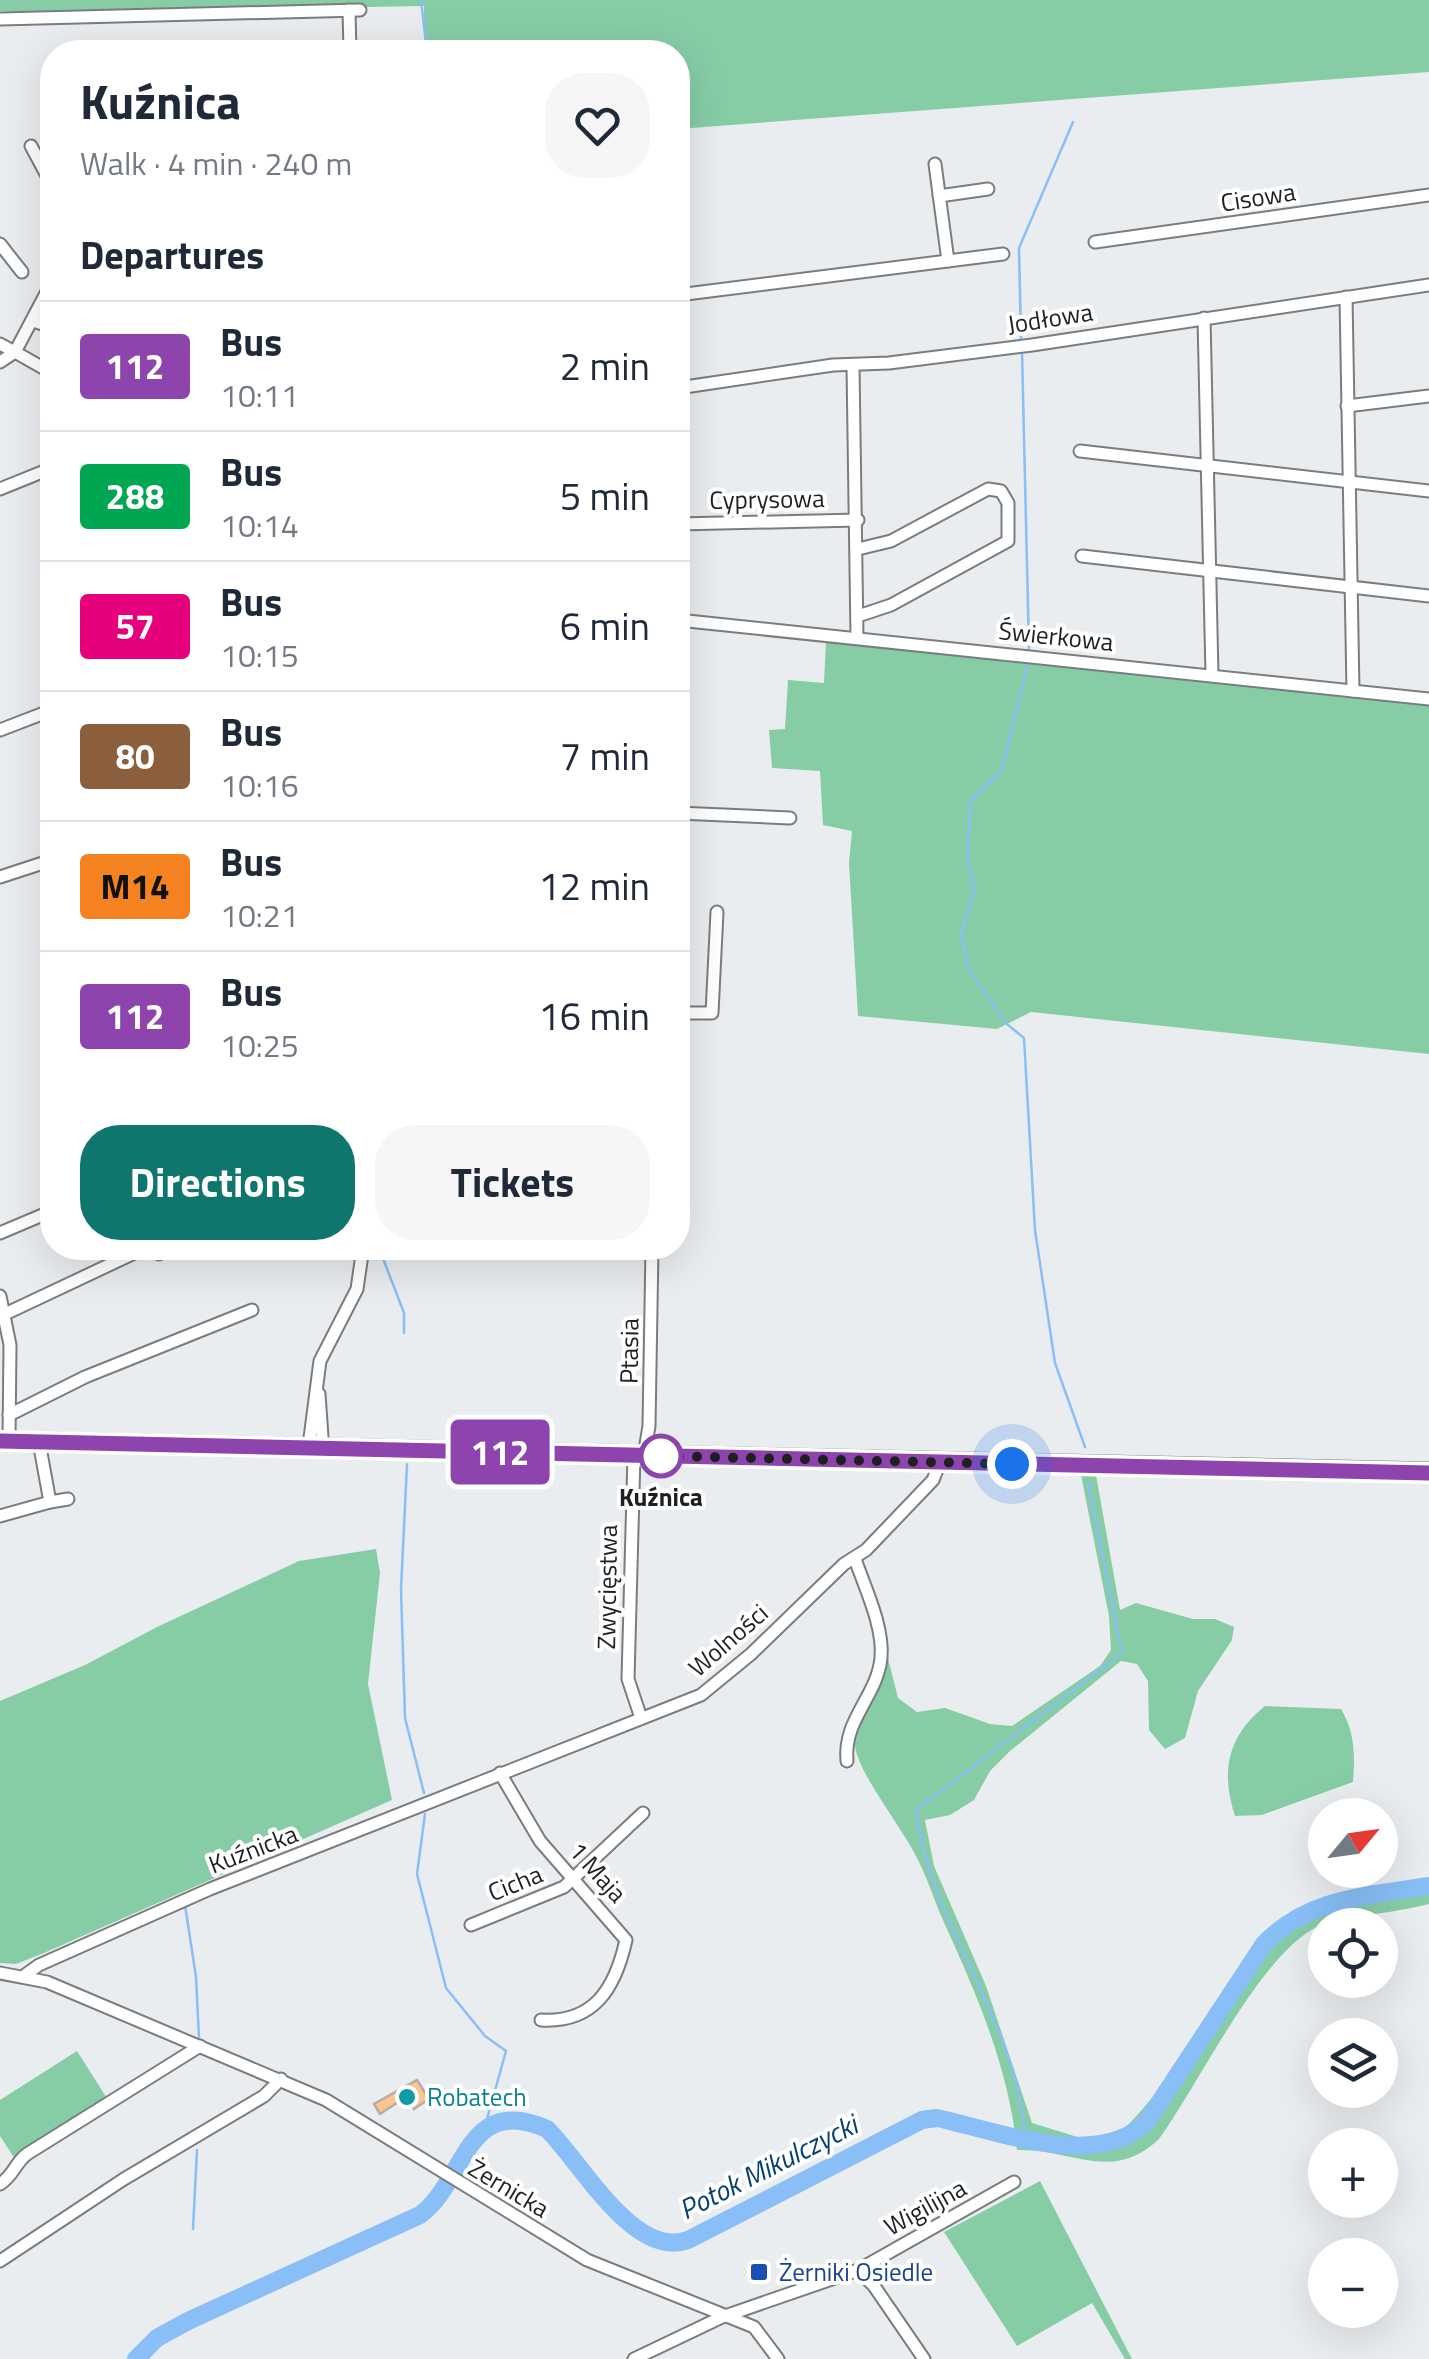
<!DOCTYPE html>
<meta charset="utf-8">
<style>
:root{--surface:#fff;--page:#f6f6f7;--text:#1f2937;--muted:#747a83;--line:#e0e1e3;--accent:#0f766e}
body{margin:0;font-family:"Titillium Web",sans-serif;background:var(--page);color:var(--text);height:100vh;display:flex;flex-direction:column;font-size:38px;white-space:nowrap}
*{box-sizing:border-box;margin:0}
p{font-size:32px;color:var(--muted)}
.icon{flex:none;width:55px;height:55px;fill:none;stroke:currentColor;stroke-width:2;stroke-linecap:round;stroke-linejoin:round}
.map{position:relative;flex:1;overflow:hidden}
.sheet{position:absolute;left:40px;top:40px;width:650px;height:1220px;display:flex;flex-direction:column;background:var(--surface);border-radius:40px;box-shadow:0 10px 40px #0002}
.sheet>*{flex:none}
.badge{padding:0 20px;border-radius:8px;font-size:35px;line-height:65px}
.needle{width:65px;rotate:61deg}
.fabs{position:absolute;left:1308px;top:1798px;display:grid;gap:20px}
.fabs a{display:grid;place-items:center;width:90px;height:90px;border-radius:50%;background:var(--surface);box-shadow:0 10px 40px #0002;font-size:50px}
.you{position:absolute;width:50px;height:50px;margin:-25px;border:8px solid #fff;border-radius:50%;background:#1a73e8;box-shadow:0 0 0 15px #1a73e833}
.map>.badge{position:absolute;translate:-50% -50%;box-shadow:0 0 0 5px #fff}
h2{padding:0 40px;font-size:38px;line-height:90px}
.round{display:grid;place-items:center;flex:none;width:105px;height:105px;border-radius:40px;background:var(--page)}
.summary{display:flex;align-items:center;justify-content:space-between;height:170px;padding:0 40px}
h1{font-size:48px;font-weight:700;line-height:75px}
.button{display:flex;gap:20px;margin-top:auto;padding:20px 40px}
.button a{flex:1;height:115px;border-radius:40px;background:var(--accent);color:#fff;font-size:40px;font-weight:700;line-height:115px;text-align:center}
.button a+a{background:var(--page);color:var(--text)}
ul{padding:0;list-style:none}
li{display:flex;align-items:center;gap:30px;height:130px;padding:0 40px;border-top:2px solid var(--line)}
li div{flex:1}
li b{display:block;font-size:38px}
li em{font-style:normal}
li .badge{min-width:110px;font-weight:700;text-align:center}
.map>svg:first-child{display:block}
</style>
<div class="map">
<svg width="1429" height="2359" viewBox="0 0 1429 2359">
<rect width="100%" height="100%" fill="#eaedf0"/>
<!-- green -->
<g fill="#86cda6">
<path d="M0,0H1429V72L678,129V52H424V6L35,13L0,11Z"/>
<path d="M830,638L1429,706V1054L1031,1012L997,1029L858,1016L849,863L852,831L823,825L820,771L772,768L769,730L785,729L788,680L824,683L826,640Z"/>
<path d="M1081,1475H1096L1120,1610L1136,1603L1193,1619H1215L1234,1627L1232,1640L1198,1691L1185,1738L1165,1749L1149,1730L1148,1681L1137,1664L1121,1661L1010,1751L990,1771L974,1800L950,1815L925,1820L934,1866L986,1986L1032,2123L1084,2139H1114C1151,2104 1182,2060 1209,2018C1240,1971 1256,1932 1309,1905C1344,1886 1390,1885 1429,1881V1904C1397,1913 1341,1916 1315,1928C1259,1957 1199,2084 1159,2139C1111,2184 1072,2148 1017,2150C1009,2067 976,1993 942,1918C933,1897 926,1874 915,1854C901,1827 859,1773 855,1747C852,1726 882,1682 887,1654L898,1698L917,1712L945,1708L990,1724L1012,1726L1100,1666L1111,1650L1109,1616Z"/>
<path d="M376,1549L380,1573L368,1684L392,1800L44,1953L16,1964L0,1963V1701L85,1665L159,1626L299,1561Z"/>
<path d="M1265,1706L1341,1709C1355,1732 1355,1756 1353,1782L1262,1815L1235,1816C1220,1770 1228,1736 1265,1706Z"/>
<path d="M77,2051L108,2100L15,2159L0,2136V2100Z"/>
<path d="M1040,2181L1132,2359H1125L1092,2303L1017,2346L944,2232Z"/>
</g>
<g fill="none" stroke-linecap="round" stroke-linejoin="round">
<!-- stream -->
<g stroke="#89bff6" stroke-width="2.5">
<path d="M421,0L427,52"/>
<path d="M1021,339L1019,248L1073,122"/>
<path d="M1022,352L1029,649"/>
<path d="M1028,663L1002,770L970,801L968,856L974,892L961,933L969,970L1007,1024L1024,1038L1035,1230L1055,1363L1085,1447"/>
<path d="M379,1248L404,1313V1333"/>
<path d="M407,1464L401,1589L405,1718L424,1793"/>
<path d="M425,1814L417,1874L446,1988L485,2036L506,2051L484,2130"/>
<path d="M185,1905L196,1977L199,2038"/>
<path d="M1025,2136C1018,2021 929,1924 916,1810L1122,1653L1088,1483"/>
<path d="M193,2229L197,2150"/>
</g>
<!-- river -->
<path stroke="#89bff6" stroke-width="18" d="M136,2359L157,2338L188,2321L420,2215C467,2180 465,2093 547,2129C581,2162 634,2260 688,2240L922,2120L937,2118C997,2131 1101,2172 1148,2120L1264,1944C1309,1897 1368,1896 1429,1886"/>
</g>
<!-- building -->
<path fill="#fec48c" stroke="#b1aeab" stroke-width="2.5" d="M417,2080L429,2099L414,2109L406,2097L380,2114L374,2104Z"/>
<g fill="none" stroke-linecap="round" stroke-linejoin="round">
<!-- minor casing -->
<g stroke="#7a7d80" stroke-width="15">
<g id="minor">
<path d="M349,10L350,52"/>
<path d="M0,19L360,10"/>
<path d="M31,146L52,185"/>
<path d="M935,164L948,261"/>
<path d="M939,196L988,189"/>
<path d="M1095,242L1429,195"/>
<path d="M0,244L22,272"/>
<path d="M678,295L1003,254"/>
<path d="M1346,297L1353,691"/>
<path d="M1204,318L1212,675"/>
<path d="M33,321L52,327"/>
<path d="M0,344L15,352L52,282"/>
<path d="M0,362L15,352L52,373"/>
<path d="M853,366L857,637"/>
<path d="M678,388L833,365L889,363L1032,345L1429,285"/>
<path d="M1347,406L1429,396"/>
<path d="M1080,451L1429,491"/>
<path d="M0,489L52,468"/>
<path d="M678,524L858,520"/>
<path d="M858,549L891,541L988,489L1001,491L1008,503V541L891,605L858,616"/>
<path d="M1082,556L1429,596"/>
<path d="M678,620L1429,699"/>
<path d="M0,730L52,710"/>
<path d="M678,813L790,818"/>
<path d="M0,877L52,860"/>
<path d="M678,1013H712L717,912"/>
<path d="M0,1233L52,1211"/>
<path d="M157,1248L159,1254"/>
<path d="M497,1248L652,1251"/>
<path d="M0,1296L10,1345L9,1441"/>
<path d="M5,1314L145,1248"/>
<path d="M9,1415L85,1377L252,1310"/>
<path d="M316,1447L310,1438L320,1361L357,1289L363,1248"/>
<path d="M316,1447L322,1437L319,1394"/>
<path d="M634,1455L628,1679L641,1718"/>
<path d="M644,1456L649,1426L652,1248"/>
<path d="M50,1502L68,1499"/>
<path d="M0,1516L50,1502L39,1442"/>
<path d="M847,1761C843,1719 877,1697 881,1658C884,1627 865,1588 855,1559"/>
<path d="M500,1773L540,1841L626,1940C615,1989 594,2023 541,2020"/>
<path d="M471,1925L564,1887L643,1813"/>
<path d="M0,1973L47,1982L326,2100L587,2260L754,2327L778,2359"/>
<path d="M25,1975L39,1965L210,1889L701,1695L751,1654L844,1564L866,1550L933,1480L940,1462"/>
<path d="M0,2184C14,2175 15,2163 27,2154L200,2046"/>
<path d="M0,2261L124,2179L264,2096L281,2079"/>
<path d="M858,2270L874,2286L924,2359"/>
<path d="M634,2359L722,2317L858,2270L1014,2182"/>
</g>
</g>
<!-- primary casing -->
<g stroke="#7a7d80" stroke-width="21">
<path id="primary" d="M0,1441L1429,1472"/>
</g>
<!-- minor -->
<use href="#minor" stroke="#fff" stroke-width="11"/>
<!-- primary -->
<use href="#primary" stroke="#fff" stroke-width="18"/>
</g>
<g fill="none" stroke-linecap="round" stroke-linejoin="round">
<!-- line casing -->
<g stroke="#fff" stroke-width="22">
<path id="line" d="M0,1441L1429,1473"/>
</g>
<!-- line -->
<use href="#line" stroke="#8e44ad" stroke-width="15"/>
<!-- walk -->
<path stroke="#1e1f20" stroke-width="10" stroke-dasharray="0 18" d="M661,1456L1012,1464"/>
</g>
<!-- markers -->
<circle fill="#fff" stroke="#8e44ad" stroke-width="5" cx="661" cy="1456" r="20"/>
<circle fill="#0f9aa8" stroke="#fff" stroke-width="4" cx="407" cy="2097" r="10"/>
<rect fill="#1a4fb4" stroke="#fff" stroke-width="4" x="749" y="2262" width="20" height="20" rx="5"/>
<g text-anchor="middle" stroke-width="8" stroke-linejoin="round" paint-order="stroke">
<!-- street labels -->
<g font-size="25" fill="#1e1f20" stroke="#fff">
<text transform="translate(1258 197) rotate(-9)" y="9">Cisowa</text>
<text transform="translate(1050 318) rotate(-9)" y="9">Jodłowa</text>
<text transform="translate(767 499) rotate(-1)" y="9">Cyprysowa</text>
<text transform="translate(1056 636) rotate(6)" y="9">Świerkowa</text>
<text transform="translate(629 1351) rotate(-89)" y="9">Ptasia</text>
<text transform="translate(607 1587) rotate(-89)" y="9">Zwycięstwa</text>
<text transform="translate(728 1640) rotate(-41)" y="9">Wolności</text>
<text transform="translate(253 1849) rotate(-21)" y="9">Kuźnicka</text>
<text transform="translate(598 1872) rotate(48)" y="9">1 Maja</text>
<text transform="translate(515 1883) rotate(-22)" y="9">Cicha</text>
<text transform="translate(509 2188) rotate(31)" y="9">Żernicka</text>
<text transform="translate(925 2207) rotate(-29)" y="9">Wigilijna</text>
</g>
<!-- stop labels -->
<g font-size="25" font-weight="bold" fill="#1e1f20" stroke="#fff">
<text x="661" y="1506">Kuźnica</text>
</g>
<!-- culture labels -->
<g font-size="25" fill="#0d838f" stroke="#fff" text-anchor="start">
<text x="427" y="2106">Robatech</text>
</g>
<!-- transit labels -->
<g font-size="25" fill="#164399" stroke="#fff" text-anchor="start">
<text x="779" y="2281">Żerniki Osiedle</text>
</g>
<!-- water labels -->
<g font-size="28" font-style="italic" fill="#024071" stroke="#fff">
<text transform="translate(768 2167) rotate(-27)" y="10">Potok Mikulczycki</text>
</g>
</g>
</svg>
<div class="fabs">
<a><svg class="needle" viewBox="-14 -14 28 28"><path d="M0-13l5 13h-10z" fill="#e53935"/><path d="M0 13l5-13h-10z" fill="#747a83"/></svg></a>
<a><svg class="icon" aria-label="locate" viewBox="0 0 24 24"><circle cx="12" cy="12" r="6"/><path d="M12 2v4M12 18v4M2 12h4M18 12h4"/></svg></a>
<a><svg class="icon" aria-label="layers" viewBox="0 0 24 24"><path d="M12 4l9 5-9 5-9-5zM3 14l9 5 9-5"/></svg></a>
<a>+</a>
<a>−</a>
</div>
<div class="you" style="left:1012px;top:1464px"></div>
<b class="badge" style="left:500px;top:1452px;background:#8e44ad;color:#fff">112</b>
<section class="sheet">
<div class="summary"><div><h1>Kuźnica</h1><p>Walk · 4 min · 240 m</p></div><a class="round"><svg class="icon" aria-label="heart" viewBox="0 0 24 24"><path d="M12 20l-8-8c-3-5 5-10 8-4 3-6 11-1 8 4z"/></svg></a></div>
<h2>Departures</h2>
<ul>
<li><span class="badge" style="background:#8e44ad;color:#fff">112</span><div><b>Bus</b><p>10:11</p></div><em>2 min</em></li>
<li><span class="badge" style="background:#00a651;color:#fff">288</span><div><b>Bus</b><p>10:14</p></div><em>5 min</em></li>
<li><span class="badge" style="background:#e6007e;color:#fff">57</span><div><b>Bus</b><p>10:15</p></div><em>6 min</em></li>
<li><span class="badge" style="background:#8b5e3c;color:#fff">80</span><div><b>Bus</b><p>10:16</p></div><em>7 min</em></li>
<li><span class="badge" style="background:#f58220;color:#111">M14</span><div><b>Bus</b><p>10:21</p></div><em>12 min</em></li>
<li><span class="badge" style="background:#8e44ad;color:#fff">112</span><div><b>Bus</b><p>10:25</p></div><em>16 min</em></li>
</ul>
<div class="button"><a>Directions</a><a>Tickets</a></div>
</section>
</div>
